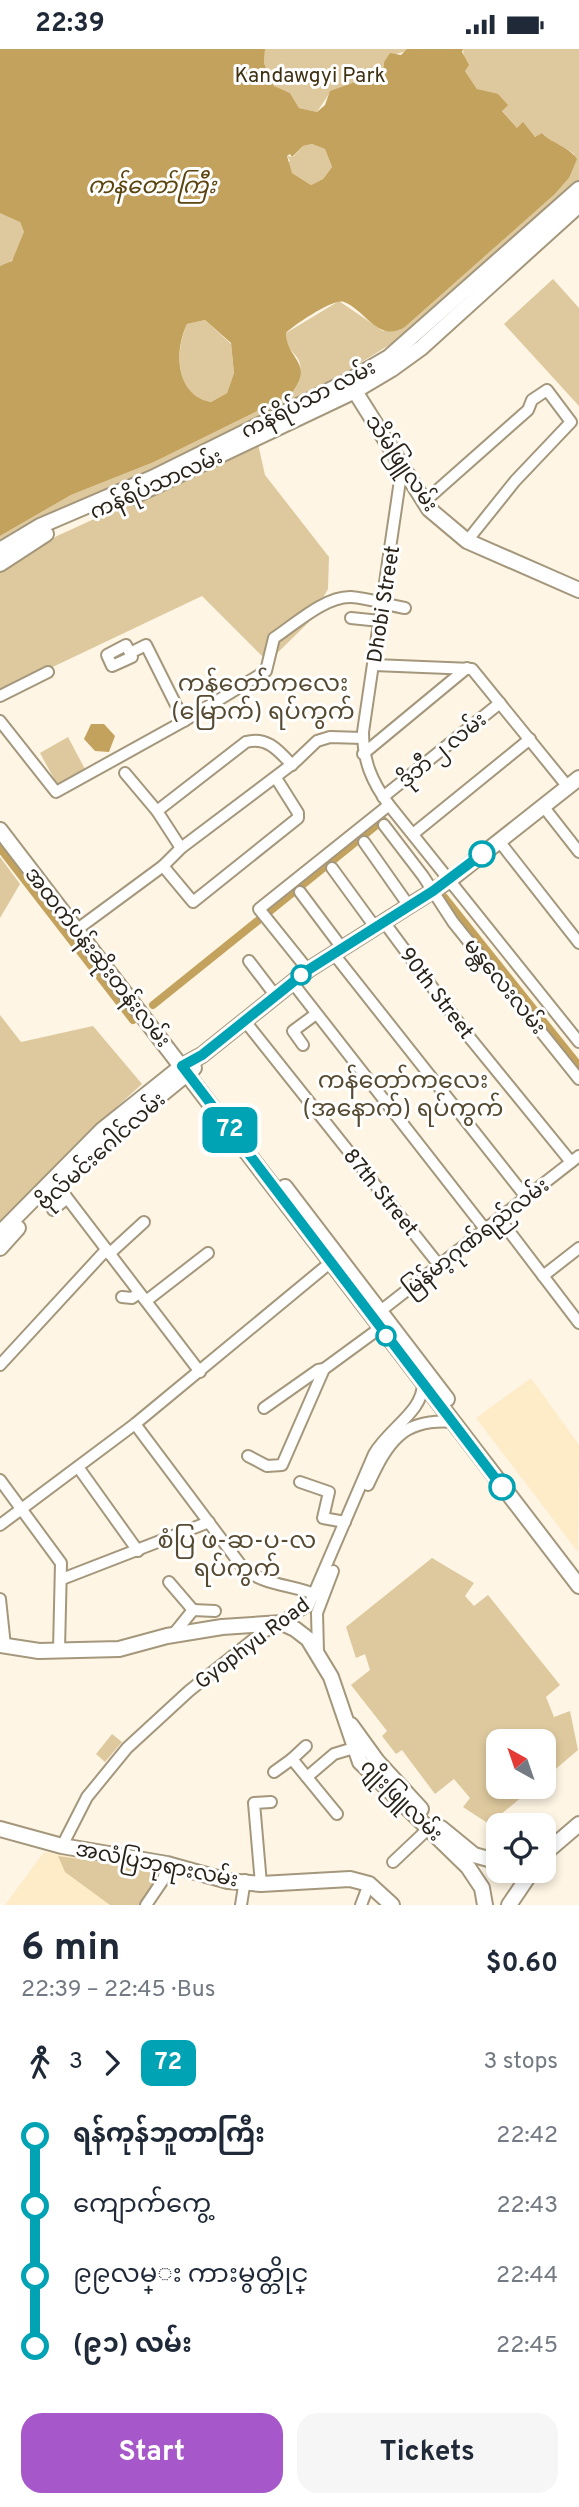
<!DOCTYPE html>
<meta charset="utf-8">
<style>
:root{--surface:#fff;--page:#f6f6f7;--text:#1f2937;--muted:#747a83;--accent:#a657c9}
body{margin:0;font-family:Overpass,"Noto Sans Myanmar",sans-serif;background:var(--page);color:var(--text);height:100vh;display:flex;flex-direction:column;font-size:26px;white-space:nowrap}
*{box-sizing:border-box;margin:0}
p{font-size:23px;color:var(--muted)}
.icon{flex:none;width:38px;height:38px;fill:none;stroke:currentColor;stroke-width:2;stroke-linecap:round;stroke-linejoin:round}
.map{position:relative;height:1856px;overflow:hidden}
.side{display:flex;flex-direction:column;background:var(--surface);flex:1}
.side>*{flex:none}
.badge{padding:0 14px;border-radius:10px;font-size:24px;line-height:46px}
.needle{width:46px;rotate:320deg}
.controls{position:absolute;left:486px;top:1680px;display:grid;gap:14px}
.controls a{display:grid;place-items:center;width:70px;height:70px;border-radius:14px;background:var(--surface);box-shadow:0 4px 10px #0003;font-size:35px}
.map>.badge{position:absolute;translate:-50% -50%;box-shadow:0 0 0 4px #fff}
.legs{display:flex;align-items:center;gap:10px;height:77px;padding:0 21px;font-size:23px}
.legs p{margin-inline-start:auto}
.summary{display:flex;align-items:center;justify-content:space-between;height:119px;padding:0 21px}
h1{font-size:38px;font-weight:700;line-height:52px}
.action{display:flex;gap:14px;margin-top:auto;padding:14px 21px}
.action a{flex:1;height:80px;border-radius:21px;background:var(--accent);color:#fff;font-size:28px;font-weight:700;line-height:80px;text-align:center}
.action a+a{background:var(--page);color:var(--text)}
ul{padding:0 21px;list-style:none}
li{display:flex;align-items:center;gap:24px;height:70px;font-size:26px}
li i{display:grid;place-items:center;width:10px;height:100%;margin:0 9px;background:currentColor}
li i::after{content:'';width:18px;height:18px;margin:-9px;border:5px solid;border-radius:50%;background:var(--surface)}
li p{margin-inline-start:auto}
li:first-child i{background:linear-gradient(#0000 50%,currentColor 0)}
li:last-child i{background:linear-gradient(currentColor 50%,#0000 0)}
.status{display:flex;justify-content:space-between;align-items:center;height:49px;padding:0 35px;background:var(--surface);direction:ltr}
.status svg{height:19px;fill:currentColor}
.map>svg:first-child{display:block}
</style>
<div class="status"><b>22:39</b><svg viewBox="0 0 49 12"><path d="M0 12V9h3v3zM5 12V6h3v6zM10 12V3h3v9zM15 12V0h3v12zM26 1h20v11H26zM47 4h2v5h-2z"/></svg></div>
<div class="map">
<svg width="579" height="1856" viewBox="0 0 579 1856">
<rect width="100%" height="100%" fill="#fef5e4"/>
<!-- built -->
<g fill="#feecc8">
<path d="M531,1329L579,1396L578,1503L476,1369Z"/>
<path d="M44,1803L137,1818L158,1827L140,1856H5Z"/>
</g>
<!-- green -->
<g fill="#dec99e">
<path d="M265,0H407V2L389,7L384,13L383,23L331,42L317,63L299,59L290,44L275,38L264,14Z"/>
<path d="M463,0H579V131L410,283L344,324L0,497V487L71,446L154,413L290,346C315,300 287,315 286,284L339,252L383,282L405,278L555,145L569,129L574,105C563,96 551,94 542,84L536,88L517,79L487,44L477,40L465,22Z"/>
<path d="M312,95L325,100L332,118L323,130L311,136L292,124L287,114L290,112L287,107L293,108L303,97Z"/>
<path d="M4,163L20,173L24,183C22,196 15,216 0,217V164Z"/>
<path d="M553,230L579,259V357L504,275Z"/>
<path d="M205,271L231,295L234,324L227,344L211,353C174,346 175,302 187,275Z"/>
<path d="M258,395L265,426L329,508L328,540L309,573L268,613L202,547L0,643V522L57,487Z"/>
<path d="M68,688L86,722L58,737L40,704Z"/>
<path d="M0,808L20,835L0,869Z"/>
<path d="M0,966L21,993L93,977L142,1035L78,1093L0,1176Z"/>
<path d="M432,1509L474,1534L465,1547L474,1557L488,1546L560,1636L546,1648L554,1668L570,1662L578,1701L544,1730V1692H499V1738H534L489,1775L463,1758L470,1749L454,1730L435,1745L402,1701L396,1705L382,1687L387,1682L351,1636L370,1621L365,1605L356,1609L346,1578Z"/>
<path d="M112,1685L122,1693L105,1713L96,1705Z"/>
<path d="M58,1807L137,1818L158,1827L140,1856H110L65,1823Z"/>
</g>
<!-- water -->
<g fill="#c3a25d" fill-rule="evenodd">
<path d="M0,0H265L264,14L274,37L290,44L299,59L317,63L325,56L330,42L383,23L384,13L390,4L401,6L407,0H463L462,3L469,16L465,22L477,40L498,45L508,56L502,62L517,79L523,73L535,88L542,84C552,95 567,96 577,110L569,129L555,145L405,278C377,294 367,262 344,253C334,249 294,276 286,284C287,312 316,313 290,346L154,413L71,446L0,487V217L12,212L24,183L20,173L0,164ZM312,95L325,100L332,118L323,130L311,136L292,124L287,107L290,105L292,108L303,97ZM205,271L231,294L234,324L227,344L211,353C175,346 174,302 187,275Z"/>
<path d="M91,675H104L115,687L109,703L95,702L84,690Z"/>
</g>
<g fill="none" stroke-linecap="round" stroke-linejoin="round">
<!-- canal -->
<g stroke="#c3a25d" stroke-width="8">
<path d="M0,799L133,971L137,968"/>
<path d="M444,848L579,1017"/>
<path d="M153,956L383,771L385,774"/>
</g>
<!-- minor casing -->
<g stroke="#a4977c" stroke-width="14">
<g id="minor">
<path d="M402,418L363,683C363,712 372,733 389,756L579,993"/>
<path d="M424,453L528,361L532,351L547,341L571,373L515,432L467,492"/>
<path d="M351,569L380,572"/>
<path d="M130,604L126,596L107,606L112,617L132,608L130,604L146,596L184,672"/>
<path d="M374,616L472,620L568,738"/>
<path d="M0,647L48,623"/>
<path d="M0,672L56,743L184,672L266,622L274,589C294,576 325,547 351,548C369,549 387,556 405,559"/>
<path d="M363,705L467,619"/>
<path d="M125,724L157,762L181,799"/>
<path d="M276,729L298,764V769L193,853L163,817L181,799L295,713L317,692L330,688L363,689"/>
<path d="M383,748L500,654"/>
<path d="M543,757L579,803"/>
<path d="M157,762L246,693C267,687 279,702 292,716"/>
<path d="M384,776L423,827L453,873L579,1030"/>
<path d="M413,785L530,690"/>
<path d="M499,792L579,894"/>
<path d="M364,793L409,857"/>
<path d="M332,819L375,878"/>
<path d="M300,843L342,899"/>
<path d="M384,873L470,989L571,1113"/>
<path d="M83,876L163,817"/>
<path d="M333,904L526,1148"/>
<path d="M249,912L275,946"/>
<path d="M308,921L259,860L389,756"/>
<path d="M292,933L485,1180"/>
<path d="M244,971L439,1216"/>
<path d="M303,996L293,982L316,965"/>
<path d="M58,1137L200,1323"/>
<path d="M53,1161L67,1149"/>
<path d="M499,1169L579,1274"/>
<path d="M109,1205L144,1173"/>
<path d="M543,1227L579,1199"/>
<path d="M122,1248L132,1249L139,1244"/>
<path d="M146,1252L208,1204"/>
<path d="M374,1267L579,1107"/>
<path d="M0,1316L106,1201"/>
<path d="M264,1359L318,1321L324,1320"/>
<path d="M135,1375L243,1519C266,1538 293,1535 319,1547"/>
<path d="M248,1407L267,1417L282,1416L324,1320L380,1279"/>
<path d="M78,1418L138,1502"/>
<path d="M0,1431L61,1514L59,1601"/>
<path d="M300,1433L329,1443L323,1469L345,1473"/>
<path d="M368,1436C388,1393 402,1369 453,1373"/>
<path d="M0,1476L135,1375L331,1213"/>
<path d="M62,1530L209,1473"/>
<path d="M169,1533L193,1561"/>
<path d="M0,1550L5,1597"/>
<path d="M172,1587L193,1561L215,1562"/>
<path d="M318,1603L317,1564L333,1522"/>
<path d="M306,1697L292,1710L337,1765"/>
<path d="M274,1723L292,1710"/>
<path d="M307,1728L334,1705L354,1699"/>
<path d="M62,1797L87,1748L127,1699L189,1642L259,1586L309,1556L374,1405C390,1378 423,1363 423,1334"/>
<path d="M393,1813L429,1779"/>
<path d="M261,1835L254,1754L271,1753"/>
<path d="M146,1856L163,1831L167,1815"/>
<path d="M241,1856L245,1831"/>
<path d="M361,1856L369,1835"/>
</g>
</g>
<!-- major casing -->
<g stroke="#a4977c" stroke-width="18">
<g id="major">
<path d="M351,336L429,460L467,492L579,541"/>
<path d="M132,448L355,342L392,320L421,299L579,156"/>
<path d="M0,501L40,477L152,429L348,332L389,308L579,140"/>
<path d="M0,515L46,485"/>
<path d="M0,781L579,1537"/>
<path d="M285,1138L447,1350"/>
<path d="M51,1143L107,1090L194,1019"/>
<path d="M0,1184L102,1081L182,1017L202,1006L308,921L450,831L579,729"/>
<path d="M0,1199L18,1179"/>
<path d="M0,1596L39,1602L119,1600L167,1587L222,1578L282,1574L295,1580L308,1590L331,1628L360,1713L468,1818L482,1839L485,1856"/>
<path d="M351,1676L377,1712L421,1760"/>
<path d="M441,1779L474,1806L499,1813"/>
<path d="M0,1780L62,1797L167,1815L228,1832L261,1835L350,1830L369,1835L392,1856"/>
<path d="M544,1805L579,1775"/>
<path d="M509,1856L532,1822"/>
</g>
</g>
<!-- minor -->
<use href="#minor" stroke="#fff" stroke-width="10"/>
<!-- major -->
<use href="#major" stroke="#fff" stroke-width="14"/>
</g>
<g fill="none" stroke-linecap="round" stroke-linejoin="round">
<!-- line-1 casing -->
<g stroke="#fff" stroke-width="16">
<path id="line-1" d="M482,805L433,842L308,921L202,1006L182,1017L502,1438"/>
</g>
<!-- line-1 -->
<use href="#line-1" stroke="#00a3b4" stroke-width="10"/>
</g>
<!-- markers -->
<g fill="#fff" stroke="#00a3b4" stroke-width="3.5">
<circle cx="482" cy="805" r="12"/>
<circle cx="301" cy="926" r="9"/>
<circle cx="386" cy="1287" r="9"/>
<circle cx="502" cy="1438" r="12"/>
</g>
<g text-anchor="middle" stroke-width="6" stroke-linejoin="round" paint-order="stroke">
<!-- park labels -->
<g font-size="21" fill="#3f3112" stroke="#fff">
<text x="310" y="33">Kandawgyi Park</text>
</g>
<!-- street labels -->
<g font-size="21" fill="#292319" stroke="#fff">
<text transform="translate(308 350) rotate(-27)" y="7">ကန်ရိပ်သာ လမ်း</text>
<text transform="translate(402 414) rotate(56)" y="7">သိမ်ဖြူလမ်း</text>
<text transform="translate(156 435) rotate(-24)" y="7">ကန်ရိပ်သာလမ်း</text>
<text transform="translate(383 555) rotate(-81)" y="7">Dhobi Street</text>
<text transform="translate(442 701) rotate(-39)" y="7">ဒိုဘီ ၂ လမ်း</text>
<text transform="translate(98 908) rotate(52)" y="7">အထက်ပန်းဆိုးတန်းလမ်း</text>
<text transform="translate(505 937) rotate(51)" y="7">မန္တလေးလမ်း</text>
<text transform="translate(437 944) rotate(53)" y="7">90th Street</text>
<text transform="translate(101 1102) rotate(-42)" y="7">ဗိုလ်မင်းဂေါင်လမ်း</text>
<text transform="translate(381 1143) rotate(51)" y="7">87th Street</text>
<text transform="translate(476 1188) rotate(-38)" y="7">မြန်မာ့ဂုဏ်ရည်လမ်း</text>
<text transform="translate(252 1594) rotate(-37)" y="7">Gyophyu Road</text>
<text transform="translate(402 1751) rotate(45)" y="7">ဂျိုးဖြူလမ်း</text>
<text transform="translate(157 1815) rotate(11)" y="7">အလံပြဘုရားလမ်း</text>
</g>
<!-- water labels -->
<g font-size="23" font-style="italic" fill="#5b440d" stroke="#fff">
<text x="152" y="144">ကန်တော်ကြီး</text>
</g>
<!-- quarter labels -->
<g font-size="24" fill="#564a31" stroke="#fff">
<text x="263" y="642">ကန်တော်ကလေး<tspan x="263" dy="28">(မြောက်) ရပ်ကွက်</tspan></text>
<text x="403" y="1039">ကန်တော်ကလေး<tspan x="403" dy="28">(အနောက်) ရပ်ကွက်</tspan></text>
<text x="237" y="1499">စံပြ ဖ-ဆ-ပ-လ<tspan x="237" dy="28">ရပ်ကွက်</tspan></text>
</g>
</g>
</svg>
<div class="controls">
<a><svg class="needle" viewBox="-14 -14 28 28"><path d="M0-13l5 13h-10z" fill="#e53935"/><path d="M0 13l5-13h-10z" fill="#747a83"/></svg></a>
<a><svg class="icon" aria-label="locate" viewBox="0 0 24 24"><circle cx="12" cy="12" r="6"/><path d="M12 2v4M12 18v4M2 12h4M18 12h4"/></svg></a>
</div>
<b class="badge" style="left:230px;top:1081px;background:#00a3b4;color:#fff">72</b>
</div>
<section class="side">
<div class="summary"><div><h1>6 min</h1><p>22:39 – 22:45 · Bus</p></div><b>$0.60</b></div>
<div class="legs"><svg class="icon" aria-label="walk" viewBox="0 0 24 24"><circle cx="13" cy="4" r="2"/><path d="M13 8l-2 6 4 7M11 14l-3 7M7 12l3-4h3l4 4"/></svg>3<svg class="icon" aria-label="forward" viewBox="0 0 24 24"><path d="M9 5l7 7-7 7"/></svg><b class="badge" style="background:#00a3b4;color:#fff">72</b><p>3 stops</p></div>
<ul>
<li><i style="color:#00a3b4"></i><b>ရန်ကုန်ဘူတာကြီး</b><p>22:42</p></li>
<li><i style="color:#00a3b4"></i><span>ကျောက်ကွေ့</span><p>22:43</p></li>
<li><i style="color:#00a3b4"></i><span>၉၉လမ္း ကားမွတ္တိုင္</span><p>22:44</p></li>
<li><i style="color:#00a3b4"></i><b>(၉၁) လမ်း</b><p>22:45</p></li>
</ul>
<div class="action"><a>Start</a><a>Tickets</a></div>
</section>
